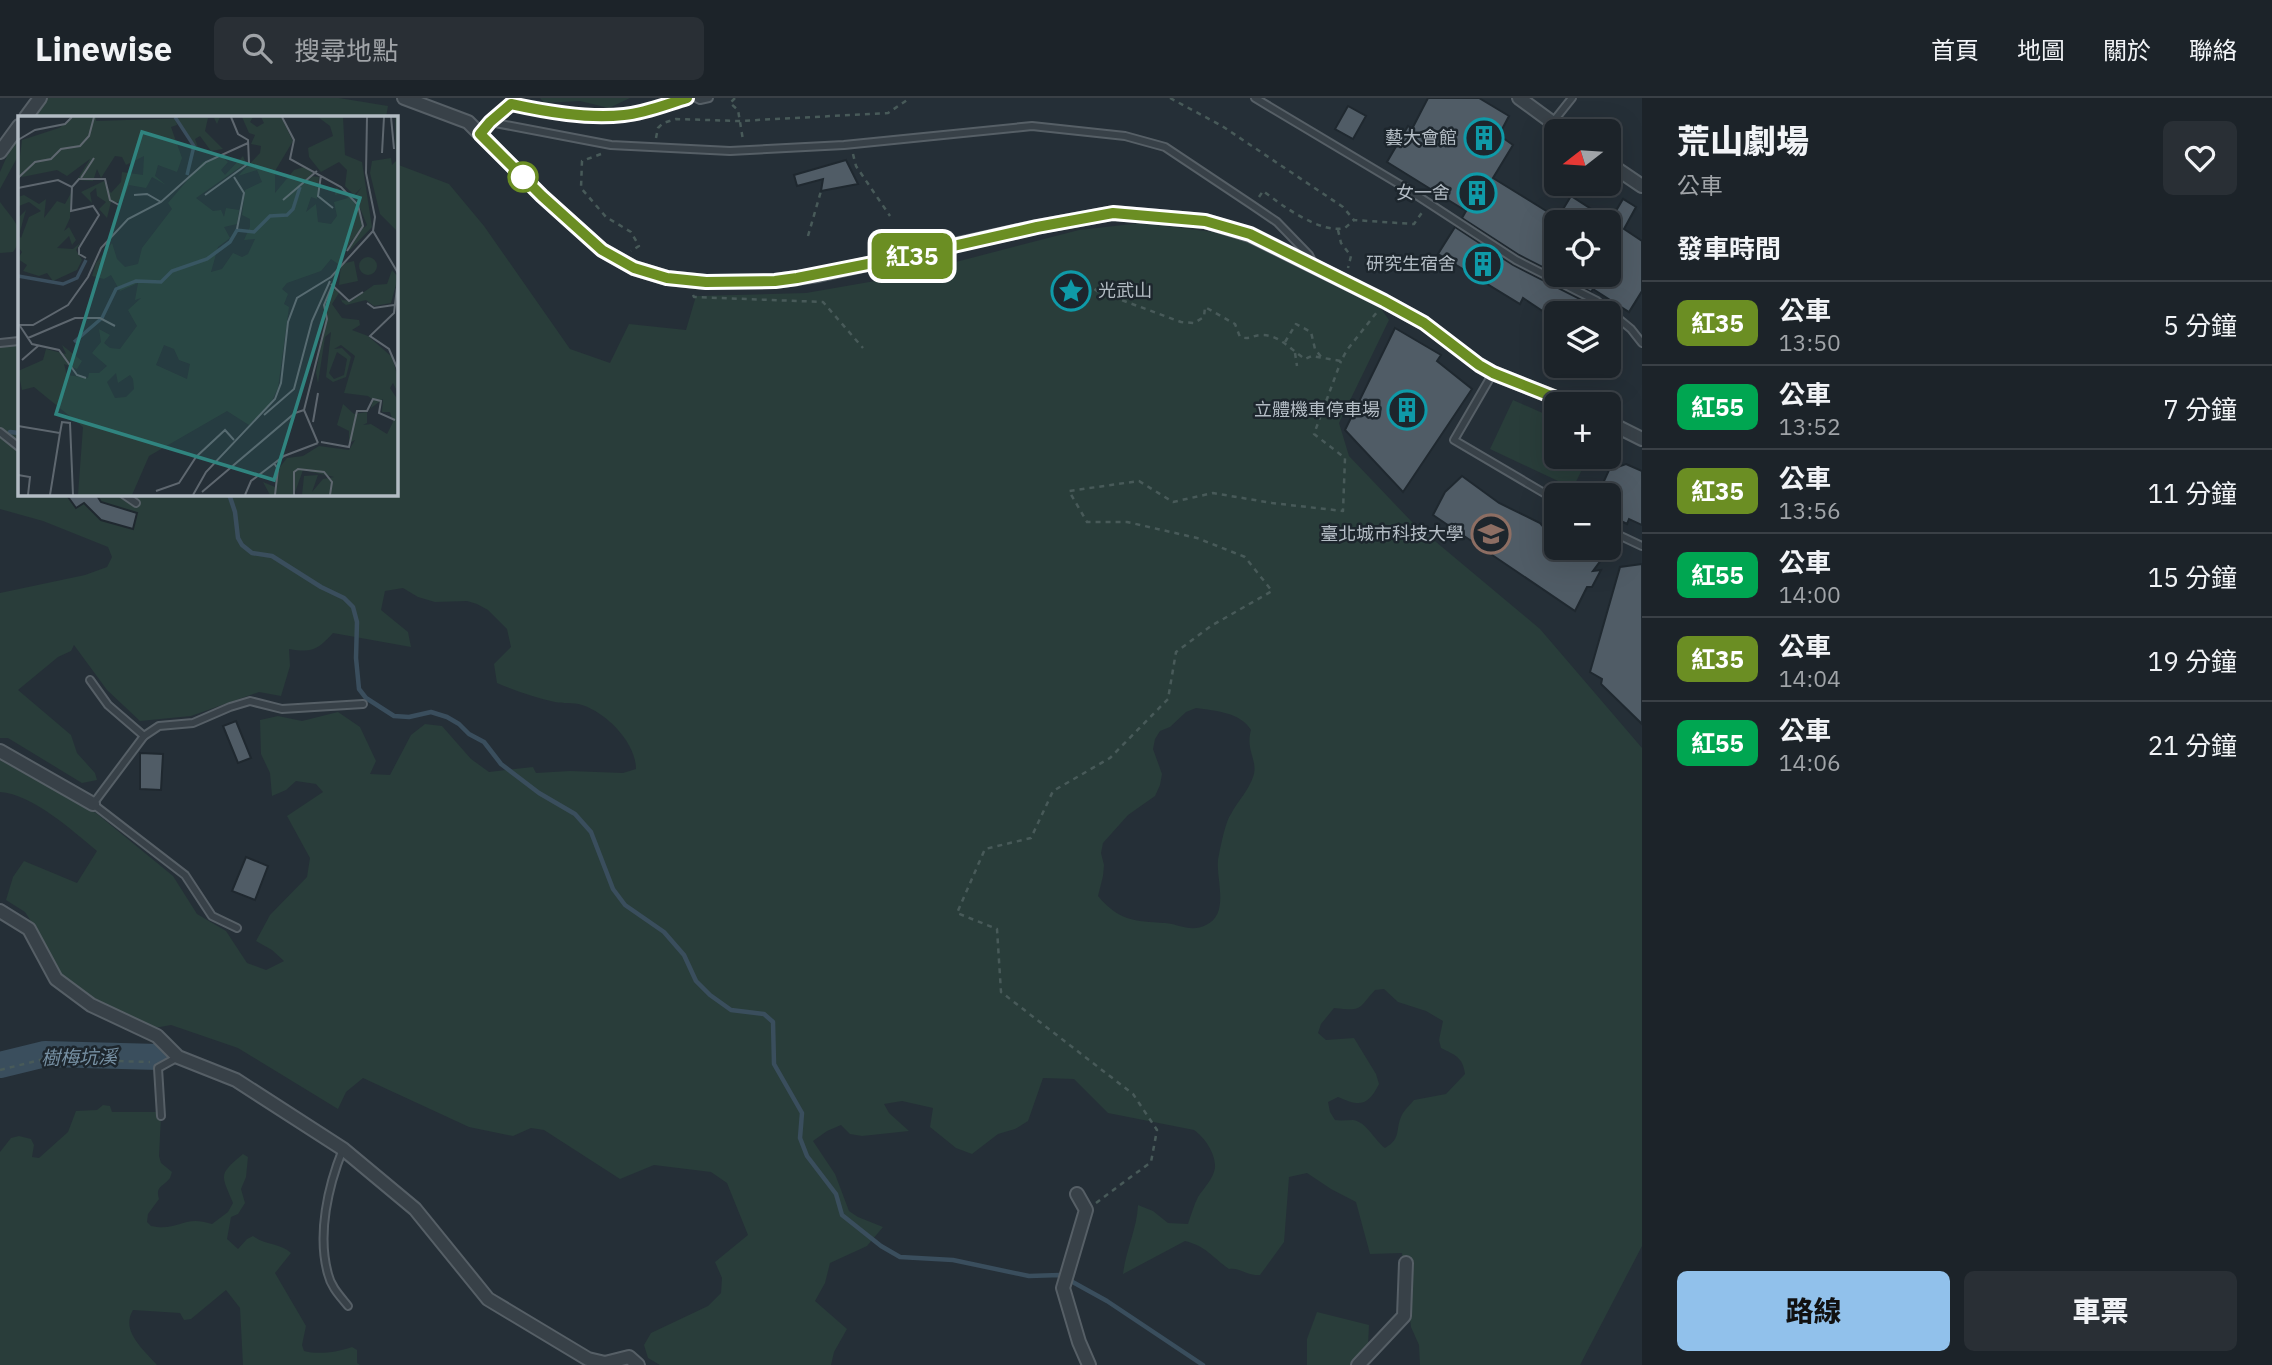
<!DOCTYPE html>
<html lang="zh-TW">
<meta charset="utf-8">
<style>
:root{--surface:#1c2329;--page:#292f35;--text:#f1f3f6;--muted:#a0a4a8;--line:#3a4046;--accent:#91c1eb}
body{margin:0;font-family:"IBM Plex Sans","Noto Sans TC",sans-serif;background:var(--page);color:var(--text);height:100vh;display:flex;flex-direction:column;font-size:26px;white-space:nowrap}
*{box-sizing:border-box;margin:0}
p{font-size:23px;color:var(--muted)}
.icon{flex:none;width:38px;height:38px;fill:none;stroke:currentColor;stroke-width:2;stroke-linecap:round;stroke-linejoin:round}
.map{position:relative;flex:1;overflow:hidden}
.drawer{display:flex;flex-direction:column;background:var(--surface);width:630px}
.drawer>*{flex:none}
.badge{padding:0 14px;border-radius:10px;font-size:24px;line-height:46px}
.needle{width:46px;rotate:253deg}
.buttons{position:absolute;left:1544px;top:21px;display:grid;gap:14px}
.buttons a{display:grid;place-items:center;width:77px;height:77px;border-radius:10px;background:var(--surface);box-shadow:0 7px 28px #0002,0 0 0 2px var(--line);font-size:35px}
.map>.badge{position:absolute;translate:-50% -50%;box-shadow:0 0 0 4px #fff}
h2{padding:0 35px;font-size:26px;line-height:63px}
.round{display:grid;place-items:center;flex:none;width:74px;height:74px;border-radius:10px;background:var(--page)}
.head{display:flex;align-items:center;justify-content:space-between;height:119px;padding:0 35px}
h1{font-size:33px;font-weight:800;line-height:52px}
.cta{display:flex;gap:14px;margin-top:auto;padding:14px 35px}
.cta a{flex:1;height:80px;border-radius:10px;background:var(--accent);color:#111;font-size:28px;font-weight:800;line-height:80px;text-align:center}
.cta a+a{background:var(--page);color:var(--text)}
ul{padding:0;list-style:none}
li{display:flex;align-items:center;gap:21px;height:84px;padding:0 35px;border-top:2px solid var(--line)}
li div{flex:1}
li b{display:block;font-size:26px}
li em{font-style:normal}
li .badge{min-width:77px;font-weight:700;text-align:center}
header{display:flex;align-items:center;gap:42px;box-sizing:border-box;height:98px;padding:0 35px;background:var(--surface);border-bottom:2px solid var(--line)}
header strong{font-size:33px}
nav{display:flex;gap:38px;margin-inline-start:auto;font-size:24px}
.search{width:490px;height:63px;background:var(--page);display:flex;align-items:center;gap:18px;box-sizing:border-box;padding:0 24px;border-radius:10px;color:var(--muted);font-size:26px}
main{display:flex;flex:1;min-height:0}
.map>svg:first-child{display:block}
</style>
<header>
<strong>Linewise</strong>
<div class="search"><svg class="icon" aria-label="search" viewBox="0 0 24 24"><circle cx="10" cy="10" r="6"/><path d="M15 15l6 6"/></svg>搜尋地點</div>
<nav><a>首頁</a><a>地圖</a><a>關於</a><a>聯絡</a></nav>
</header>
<main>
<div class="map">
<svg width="1642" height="1267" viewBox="0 0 1642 1267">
<rect width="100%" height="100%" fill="#252f37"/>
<!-- green -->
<g fill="#293d3a" fill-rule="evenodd">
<path d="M35,0H339L388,8L386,19H19V60H17L0,91V74L7,58L10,32Z"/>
<path d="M540,0H630L609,10L580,3L544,5Z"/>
<path d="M396,66L449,86L484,128L570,251L610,265L629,226L686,232L696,198L806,195L898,179L1079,132L1141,125L1237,137L1375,202L1389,222L1339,325L1349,358L1411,423L1540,531L1642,650V1148L1580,1267H1420L1419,1247L1411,1229L1402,1155L1370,1156L1356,1104L1331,1091L1307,1075L1289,1079L1284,1144L1260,1177C1247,1178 1239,1169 1229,1171C1212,1159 1206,1148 1185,1143L1123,1176C1126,1151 1137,1131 1138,1107L1153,1113L1168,1125L1188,1126C1191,1117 1194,1107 1198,1099C1204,1090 1213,1081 1215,1070C1216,1055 1204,1039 1194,1032L1108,1015L1074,981L1043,980L1028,1023L1015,1031L998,1036L972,1056L956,1050L930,1029L933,1010L902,1003L884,1006L889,1015L909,1033L862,1038L850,1036L841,1027L827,1033L813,1043L835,1076L849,1113L858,1119L883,1129L867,1148L830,1165L825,1185L815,1203L847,1231L834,1254L831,1267H660L648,1260L644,1247L651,1235L708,1208L721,1195L722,1180L715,1164L748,1137L727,1085L711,1074L654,1067L620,1081L544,1032L531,1030L513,1038L469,1029L363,980L346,994L338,1011L238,950L171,927L138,933L56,883L38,834L25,814L6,802L13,779L24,763L77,785L97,753C73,733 32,696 0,694V662L96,715L173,778L197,816L226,833L247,865L266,872L284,863L272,852L256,843L270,817L307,779L310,760L287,718L323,694L316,686L296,683L286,692L272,698L270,675L261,656L260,622L278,618L302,623L338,614L360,629L376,663L370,676L390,677L411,637L425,626L442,628L471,661L489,674L533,669L536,675L570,673L623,675L636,671C636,645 607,615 582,607C573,604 563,606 555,604C534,599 516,593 497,585L494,566L511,549L507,531L488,512L477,506L467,503L435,504L418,499L403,490L385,493L381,512L408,534L411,549L333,535C317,552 313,555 289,551L290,568L281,598L259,594L191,618L140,623L107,592L74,547L71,553L58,559L18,592L71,637L77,655L95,675L97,682L82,685L8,640H0V495L85,477L107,469L112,459L108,449L43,423L0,411V246L19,244V396H396ZM1196,610C1216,613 1240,614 1251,632C1245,653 1259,663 1253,679C1249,692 1237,704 1231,716C1225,724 1220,752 1218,762C1216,782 1230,816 1206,827C1191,835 1179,826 1165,825C1134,823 1119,823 1098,798L1103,778L1104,767L1101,755L1103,745L1128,717L1155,698L1160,687L1162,676L1153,651L1155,641L1160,633L1170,629L1186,614ZM1384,891L1398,904L1426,913L1443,923L1439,942L1441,950C1455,957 1463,959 1465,976L1446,996L1414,1002C1411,1006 1406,1010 1403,1015C1394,1030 1403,1040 1385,1050C1374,1042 1367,1024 1353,1022C1347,1022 1341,1023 1335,1022L1330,1014L1328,1004L1338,999C1360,1009 1368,1008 1379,986L1376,976L1354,940L1326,942L1318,935L1321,926L1334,910C1363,913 1357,912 1375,892Z"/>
<path d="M0,104C13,122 28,133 13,154L0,155Z"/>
<path d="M1513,302L1556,321V359H1588L1573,390L1490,351Z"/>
<path d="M103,1007L110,1008L112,1014H157L161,1018L159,1058L161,1065L172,1074L170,1080C163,1089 155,1088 159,1101L148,1116L147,1124L151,1128C179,1134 183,1116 212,1126L228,1114L233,1105C221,1076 218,1077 243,1056L248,1059L246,1079L241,1091L245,1105L238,1116L231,1119L227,1141L238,1151L247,1141L253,1138C265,1147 280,1145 291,1155L275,1175L306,1228L302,1247L304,1253C317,1257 339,1254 352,1249L357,1252V1265L360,1267H243L240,1210L226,1192L191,1221L184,1222L180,1215L133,1212C120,1233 144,1252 157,1267H0V1054L11,1040L19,1038L31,1041L34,1047L32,1059L39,1060L68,1034L76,1013L97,1012Z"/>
<path d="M1317,1214L1369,1227L1367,1267H1307V1241Z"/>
</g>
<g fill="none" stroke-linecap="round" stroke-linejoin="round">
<!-- stream -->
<g stroke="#3a4e5d" stroke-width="4.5">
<path d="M10,334L19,335"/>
<path d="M229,396L235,414L238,440L242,447L252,455L272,458L321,489L344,500L353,509L357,524L356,560L359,591L366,600L394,618L409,619L431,614L447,619L459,626L469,636L484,644L501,666L539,695L575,716L591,734L613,791L625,807L664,834L684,857L696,883L710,897L731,912L764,916L773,924L774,966L802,1015L800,1040L807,1058L836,1096L842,1117L881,1148L900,1159L953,1162L1029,1178L1060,1177L1107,1203L1203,1267"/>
</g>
<!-- river -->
<path stroke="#3a4e5d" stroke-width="26" d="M0,967L45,956L159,959"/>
</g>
<!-- building -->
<g fill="#505c66" stroke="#1f282f" stroke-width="2">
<path d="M1428,0H1479L1509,18L1499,37L1513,47L1493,80L1556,119V123L1571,98L1610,123L1623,101L1636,109L1624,131L1642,143V193L1629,214L1593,191L1591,194L1558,177H1608L1609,124H1556V176L1519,157L1462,120L1466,113L1387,64L1408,28L1412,31Z"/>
<path d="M1348,8L1366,18L1353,41L1335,31Z"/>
<path d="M846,62L858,86L821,93L823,81L797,88L794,77Z"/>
<path d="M1455,129L1513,167L1586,204L1578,215H1556V222L1523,200L1520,206L1438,156Z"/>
<path d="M1395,230L1441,257L1437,263L1472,291L1403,394L1345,332Z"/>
<path d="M1626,366L1642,373V427L1629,421L1627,426L1611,418L1617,406L1608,402V390L1604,383L1609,372Z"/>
<path d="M1462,378L1499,405L1540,425L1556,443V450H1610L1593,473L1601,472L1592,489H1587L1575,513L1433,417L1445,394Z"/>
<path d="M66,396H96L101,404L137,415L133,431L101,422L84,405L76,410Z"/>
<path d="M1642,466V626L1601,586L1602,581L1590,574L1620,469Z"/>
<path d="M236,623L251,660L238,665L223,628Z"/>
<path d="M140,655L163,656L161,692L140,691Z"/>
<path d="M246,759L268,768L255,802L232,793Z"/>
</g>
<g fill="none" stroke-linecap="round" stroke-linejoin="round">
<!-- lane casing -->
<g stroke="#565f66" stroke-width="10">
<g id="lane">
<path d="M696,0L700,2L709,0"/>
<path d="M1255,0L1404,89L1516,162L1597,203L1631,231L1642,245"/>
<path d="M511,6C547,14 586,21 624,17C646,15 667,6 687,0"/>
<path d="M490,24L611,47L730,53L844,47L1032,28L1125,38L1165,49L1252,107L1277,124L1309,157L1314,167"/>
<path d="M1552,25L1572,0"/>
<path d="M480,36C489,23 508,14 513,0"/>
<path d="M0,245L19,243"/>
<path d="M1493,275L1454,342L1556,402"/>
<path d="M0,334L19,349"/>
<path d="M123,396L136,405"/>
<path d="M1608,432L1642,448"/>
<path d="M90,582L108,607L144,638"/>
<path d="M237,830L212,818L185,777L93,706L144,638L159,628L193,625L230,609L250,603L282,611L363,606"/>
<path d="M161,1018L158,970L178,959"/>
<path d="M343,1051C328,1088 317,1136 328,1176C331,1189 340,1198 348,1208"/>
</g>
</g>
<!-- street casing -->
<g stroke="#565f66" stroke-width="16">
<g id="street">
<path d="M404,0L468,24L542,98L602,152L634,170L667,180L706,184L775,183L818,177L1036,129L1113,115L1205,123L1250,137L1384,203L1424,225L1479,267L1493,275L1571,306"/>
<path d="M1519,0L1564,33"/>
<path d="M26,19L40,0"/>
<path d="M0,54L19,28"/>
<path d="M1608,65L1642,88"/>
<path d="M1608,324L1642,341"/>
<path d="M0,653L93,706"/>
<path d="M0,813L29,831L56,881L91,907L157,938L178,959L236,982L343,1051L415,1111L488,1201L588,1261L605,1265L629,1259L638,1267"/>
<path d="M1077,1096L1086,1112L1063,1190L1079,1244L1089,1267"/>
<path d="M1358,1267L1404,1218L1406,1165"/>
</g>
</g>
<!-- path -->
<g stroke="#485a59" stroke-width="2.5" stroke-dasharray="5 5" stroke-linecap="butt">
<path d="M735,0L730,5L738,12L743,42"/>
<path d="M1170,0L1222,28L1343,109L1354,122L1414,126L1423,113"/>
<path d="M656,40L658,30L663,25L676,21L739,23L888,15L910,0"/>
<path d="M601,56L582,63L581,90L606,119L631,134L639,148L631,153"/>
<path d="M853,56L856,68L890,118"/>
<path d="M1259,99L1263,93C1283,108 1320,136 1345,130L1354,122"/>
<path d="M1338,132L1341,145L1351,158L1348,170"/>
<path d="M808,138L821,93"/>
<path d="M693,197L694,199L823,204L863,250"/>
<path d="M1058,201L1075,191L1092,189L1097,193L1181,224L1194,225L1204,219L1205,209L1235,226L1240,239C1250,242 1253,237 1262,237C1280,237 1291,252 1305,261L1312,258L1341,263L1347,252L1377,214"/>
<path d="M1285,244L1296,226L1311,234L1315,251L1322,260"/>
<path d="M1295,255L1297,268"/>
<path d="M0,972L44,961L150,964"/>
<path d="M1096,1105L1151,1064L1157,1032L1133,996L1001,894L997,831L957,815L985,751L1031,740L1053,693L1110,660L1168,601L1176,554L1211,528L1272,493L1245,459L1197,440L1127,424H1087L1069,393L1139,383L1173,404L1213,395L1272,405L1343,413L1345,360L1314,336L1341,263"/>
</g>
<!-- lane -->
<use href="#lane" stroke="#384148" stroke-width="6"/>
<!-- street -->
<use href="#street" stroke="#384148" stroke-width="12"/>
</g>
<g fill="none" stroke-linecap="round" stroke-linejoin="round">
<!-- line casing -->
<g stroke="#fff" stroke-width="16">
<path id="line" d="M687,0C667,6 646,15 624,17C587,21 547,14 511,6L490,24L480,36L542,98L602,152L634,170L667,180L706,184L775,183L797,180L918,156L1037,129L1113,115L1205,123L1250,136L1384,203L1424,225L1479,267L1493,275L1571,306"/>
</g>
<!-- line -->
<use href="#line" stroke="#6b8e23" stroke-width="10"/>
</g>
<!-- icons -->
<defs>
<g id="building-ring" transform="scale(2.0125)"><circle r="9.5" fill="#1d262d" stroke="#0f9aa8" stroke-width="1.5"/><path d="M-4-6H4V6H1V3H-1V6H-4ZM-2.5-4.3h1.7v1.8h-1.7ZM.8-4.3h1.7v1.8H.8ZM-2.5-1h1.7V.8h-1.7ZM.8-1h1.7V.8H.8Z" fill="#0f9aa8"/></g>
<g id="sight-ring" transform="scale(2.0125)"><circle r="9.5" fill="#1d262d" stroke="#0f9aa8" stroke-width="1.5"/><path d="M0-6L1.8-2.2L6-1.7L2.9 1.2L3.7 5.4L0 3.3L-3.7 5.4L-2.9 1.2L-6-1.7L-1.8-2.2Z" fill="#0f9aa8"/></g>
<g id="university-ring" transform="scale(2.0125)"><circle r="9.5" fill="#1d262d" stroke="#8d6e63" stroke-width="1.5"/><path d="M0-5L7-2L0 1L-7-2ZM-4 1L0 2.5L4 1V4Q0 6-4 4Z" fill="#8d6e63"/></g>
</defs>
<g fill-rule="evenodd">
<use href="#building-ring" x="1484" y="40"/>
<use href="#building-ring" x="1477" y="95"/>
<use href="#building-ring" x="1483" y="166"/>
<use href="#sight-ring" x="1071" y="193"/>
<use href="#building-ring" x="1407" y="312"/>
<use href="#university-ring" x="1491" y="436"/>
</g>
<!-- markers -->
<circle fill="#fff" stroke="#6b8e23" stroke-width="3.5" cx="523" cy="79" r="14"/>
<g text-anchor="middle" stroke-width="5" stroke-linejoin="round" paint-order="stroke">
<!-- poi labels -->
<g font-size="18" fill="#b3bcc4" stroke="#1d262d" text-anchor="end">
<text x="1457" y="46">藝大會館</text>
<text x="1450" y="101">女一舍</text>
<text x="1456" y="172">研究生宿舍</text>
<text x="1098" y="199" text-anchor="start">光武山</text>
<text x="1380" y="318">立體機車停車場</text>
<text x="1464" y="442">臺北城市科技大學</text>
</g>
<!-- water labels -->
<g font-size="19" font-style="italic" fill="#7791a4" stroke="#1d262d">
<text transform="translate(79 959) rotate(-1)" y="7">樹梅坑溪</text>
</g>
</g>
<!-- overview -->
<g transform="translate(18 18)">
<rect width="380" height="380" fill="#252f37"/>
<path d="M56,1H78V5L202,1L199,8L196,2H190L187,15L205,33L193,35L182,20L177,23L181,34L158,3L159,9L153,11L164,42L159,56L140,49L137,60L148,69L134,61L128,72L111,69L104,86H93L89,102L81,93L88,86L79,80L78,72L72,77L74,87L63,76L86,65L93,77L103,66L104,56L125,59L126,40L108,49L104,41L97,40L83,62L79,53L75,65L59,64L72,43L49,60L39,54L4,61L0,56L4,24L41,12ZM224,1H235L232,6L239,11L246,7L243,1H263L275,25L257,55V77L276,54L286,51L295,57L293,60L301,61L299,83L293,81L288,96L298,88L300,106L313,108L319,100L316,86L330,82L325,77L317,79L318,71L339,87L346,112L349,109L337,80L344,71L336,79L327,70L329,54L321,46L303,56L291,41L290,32L315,20L312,10L300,1H325L327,39L344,46L354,111L331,135L335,122L320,148L313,143L303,155L269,167L264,173L270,178L266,188L271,191L260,272L253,287L231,309L209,295L131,340L114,379H60L65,311L16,271L4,274L0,255L25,244L28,233L48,238L44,229L64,245L59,253L46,248L49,259L70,262L71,257H81L89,250L74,237L83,226L81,213L92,219L86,227L92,232L102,233L119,210L110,194L123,182L117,184L120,167L102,175L93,159L86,163L74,160L78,147L94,127L99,143L107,151L120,148L124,132L154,93L150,87L185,46L204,41L210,46L203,54L207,59L225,40L228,47L178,82L195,95L203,94L206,101L208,92L221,94L219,108L206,111L212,122L200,131L193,156L204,153L215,137L224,141L230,138L237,123L226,124L232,111V103L224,99L226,83L227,74L244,66L239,54L220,60L242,37L243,30L233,28L237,19L231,17ZM146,229L156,233L161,244L172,248L169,263L138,249ZM98,257L100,267L112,259L115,263L116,273L108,281L97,282L89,266ZM377,1H380V116L362,98L352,57L354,45L373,42L374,49L378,45ZM53,77L52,102L46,115L51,111L58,124L54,129L51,120L39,132L55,133L62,127L58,134L64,144L59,154L35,165L29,157L21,160L5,155L9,149L0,143L4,136L0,131V102L8,94L1,119L3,122L11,101L23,95L11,86L1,90L0,81L6,79L21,88L28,83L26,102L39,85L47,88ZM341 150a9 9 0 1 1 18 0a9 9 0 1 1-18 0ZM336,145L340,165L321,169L323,148ZM374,154L380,161L373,187L356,190L348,184L328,189L324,186L321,177L314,188L324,202L341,204L342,209L334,214L350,220L374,241L380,262V277L375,267L372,272L380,284V379H284L286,360L300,359L294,376L305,363L316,361L285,354L276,379H252L245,366L257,371L258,356L269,342L285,340L301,330L331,334L337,324L331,327V315L319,309L325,288L336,298L349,296V307L345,309L353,308L369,318L375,306L372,296H364L365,283L353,292L355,284L350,280L326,277L337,240L323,229L316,233L324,232L333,241L328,261L315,266L308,261L313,216L307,221L300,267L298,257L312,175L319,173L324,184L333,185L356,169L369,168ZM319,236L329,243L326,259L316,263L311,257Z" fill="#293d3a" fill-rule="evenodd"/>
<path fill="none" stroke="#3a4e5d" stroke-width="3.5" d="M157,1L176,30L169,59M0,160L45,168L59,162L68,144M56,226L84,202L98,173L118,165L143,166L154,155L189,143L212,126L219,114L236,116L252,100L269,99L275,93L282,71"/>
<path fill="none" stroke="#5e676f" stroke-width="2" d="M264,1L276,24L272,43L323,71L340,89L345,110L329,135M349,1L348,57L357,101L355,115M373,1L376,33M0,24L17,14L47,8L54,1M364,37L366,1M303,59L300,80L315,92M216,61L226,77L219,113M0,62L17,46L33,43L43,33L62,30L71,20L76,1M63,62L76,42M54,71L61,63H87L92,84L101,89M0,72L40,64L54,71L53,95L75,90L81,99L61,132V138L68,142M116,79L129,78L143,86M187,79L231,47L230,24L220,18L213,1M265,84L299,55M380,163L376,197L352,220L371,233L380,254M313,168L331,185L345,176M349,187L356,192L376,189M1,209H15L50,189L70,161L83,132L110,103L143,86L188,46L230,27M2,210L14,228L41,234L59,259L68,262M10,222L57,202H82L97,210M4,244L20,230M286,294L309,203L306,189L314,170M286,294L300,327M246,299L276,273L294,205L312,165M295,306L300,277M0,310L42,317L32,379M42,317L44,306L52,307L55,379M303,326L331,331L339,295H349L355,283L363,285L361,297L377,304M256,347L260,353L257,379M0,359L12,361L10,379M138,375L161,367L178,341L207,314L216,324M184,376L277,297L286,294M175,379L188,356L257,283L263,267L270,206L279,182L313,161L355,115L380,157M227,379L233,365L266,340L300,327M276,379V356L280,353L306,356L314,366L312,379"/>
<path fill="#30847f" fill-opacity="0.15" stroke="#30847f" stroke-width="3.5" d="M124,16L342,82L256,364L38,298Z"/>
<rect width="380" height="380" fill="none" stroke="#b3bcc4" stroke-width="3.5"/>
</g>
</svg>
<div class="buttons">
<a><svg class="needle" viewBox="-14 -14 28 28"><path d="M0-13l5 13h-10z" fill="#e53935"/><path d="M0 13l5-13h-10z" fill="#a0a4a8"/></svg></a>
<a><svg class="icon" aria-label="locate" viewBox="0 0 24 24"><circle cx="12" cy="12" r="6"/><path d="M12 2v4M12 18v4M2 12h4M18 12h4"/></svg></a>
<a><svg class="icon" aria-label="layers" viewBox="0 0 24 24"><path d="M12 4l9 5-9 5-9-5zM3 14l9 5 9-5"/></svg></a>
<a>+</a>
<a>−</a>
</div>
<b class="badge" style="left:912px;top:158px;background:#6b8e23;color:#fff">紅35</b>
</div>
<section class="drawer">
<div class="head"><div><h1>荒山劇場</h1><p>公車</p></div><a class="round"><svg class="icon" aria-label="heart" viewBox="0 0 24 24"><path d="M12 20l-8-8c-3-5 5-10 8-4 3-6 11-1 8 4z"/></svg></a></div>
<h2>發車時間</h2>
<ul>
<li><span class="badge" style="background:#6b8e23;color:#fff">紅35</span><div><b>公車</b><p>13:50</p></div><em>5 分鐘</em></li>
<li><span class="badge" style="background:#00a651;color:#fff">紅55</span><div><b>公車</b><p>13:52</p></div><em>7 分鐘</em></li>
<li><span class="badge" style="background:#6b8e23;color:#fff">紅35</span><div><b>公車</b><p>13:56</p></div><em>11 分鐘</em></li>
<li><span class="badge" style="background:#00a651;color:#fff">紅55</span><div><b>公車</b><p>14:00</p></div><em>15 分鐘</em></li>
<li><span class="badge" style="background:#6b8e23;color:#fff">紅35</span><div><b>公車</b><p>14:04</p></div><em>19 分鐘</em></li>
<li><span class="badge" style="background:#00a651;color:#fff">紅55</span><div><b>公車</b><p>14:06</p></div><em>21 分鐘</em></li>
</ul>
<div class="cta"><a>路線</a><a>車票</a></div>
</section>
</main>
